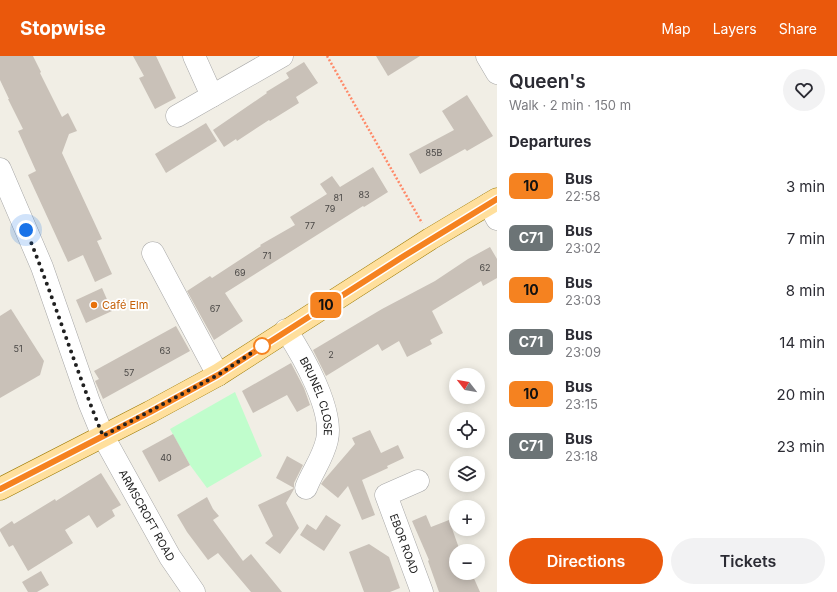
<!DOCTYPE html>
<meta charset="utf-8">
<style>
:root{--surface:#fff;--page:#f2f2f3;--text:#2b2b33;--muted:#7c7c81;--accent:#ea580c}
body{margin:0;font-family:Inter,sans-serif;background:var(--page);color:var(--text);height:100vh;display:flex;flex-direction:column;font-size:15px;white-space:nowrap}
*{box-sizing:border-box;margin:0}
p{font-size:13px;color:var(--muted)}
.icon{flex:none;width:22px;height:22px;fill:none;stroke:currentColor;stroke-width:2;stroke-linecap:round;stroke-linejoin:round}
.map{position:relative;flex:1;overflow:hidden}
.side{display:flex;flex-direction:column;background:var(--surface);width:340px}
.side>*{flex:none}
.badge{padding:0 8px;border-radius:6px;font-size:14px;line-height:26px}
.needle{width:26px;rotate:301deg}
.tools{position:absolute;left:449px;top:312px;display:grid;gap:8px}
.tools a{display:grid;place-items:center;width:36px;height:36px;border-radius:50%;background:var(--surface);box-shadow:0 2px 10px #0003;font-size:20px}
.you{position:absolute;width:20px;height:20px;margin:-10px;border:3px solid #fff;border-radius:50%;background:#1a73e8;box-shadow:0 0 0 6px #1a73e833}
.map>.badge{position:absolute;translate:-50% -50%;box-shadow:0 0 0 2px #fff}
h2{padding:0 12px;font-size:15px;line-height:36px}
.round{display:grid;place-items:center;flex:none;width:42px;height:42px;border-radius:21px;background:var(--page)}
.overview{display:flex;align-items:center;justify-content:space-between;height:68px;padding:0 12px}
h1{font-size:19px;font-weight:600;line-height:30px}
.primary-button{display:flex;gap:8px;margin-top:auto;padding:8px 12px}
.primary-button a{flex:1;height:46px;border-radius:24px;background:var(--accent);color:#fff;font-size:16px;font-weight:600;line-height:46px;text-align:center}
.primary-button a+a{background:var(--page);color:var(--text)}
ul{padding:0;list-style:none}
li{display:flex;align-items:center;gap:12px;height:52px;padding:0 12px}
li div{flex:1}
li b{display:block;font-size:15px}
li em{font-style:normal}
li .badge{min-width:44px;font-weight:700;text-align:center}
header{display:flex;align-items:center;gap:24px;box-sizing:border-box;height:56px;padding:0 20px;background:var(--accent);color:#fff}
header strong{font-size:19px}
nav{display:flex;gap:22px;margin-inline-start:auto;font-size:14px}
main{display:flex;flex:1;min-height:0}
.map>svg:first-child{display:block}
</style>
<header>
<strong>Stopwise</strong>
<nav><a>Map</a><a>Layers</a><a>Share</a></nav>
</header>
<main>
<div class="map">
<svg width="497" height="536" viewBox="0 0 497 536">
<rect width="100%" height="100%" fill="#f1eee5"/>
<!-- park -->
<path fill="#c0fdcc" d="M235,336L262,400L207,432L190,409L170,373Z"/>
<!-- building -->
<g fill="#c9c1b8">
<path d="M0,0H33L41,16L40,17L62,61L68,57L77,75L69,78L62,97L102,183L97,185L112,218L95,226L83,199L68,206L28,119L36,115L18,75L23,73L8,43H9L0,24Z"/>
<path d="M133,0H156L176,42L155,53L139,22L144,20Z"/>
<path d="M376,0H420L388,20Z"/>
<path d="M304,6L318,27L296,41L299,47L270,65L269,64L237,85L236,83L224,91L213,74L267,37L266,36L289,22L286,17Z"/>
<path d="M467,39L493,80L467,95L465,93L420,118L409,98L454,74L442,55Z"/>
<path d="M206,67L217,85L166,117L155,98Z"/>
<path d="M373,111L388,136L364,151L363,150L225,237L243,265L214,284L187,235L210,220L212,222L261,190L260,189L295,169L290,161L327,138L320,128L332,120L340,131Z"/>
<path d="M490,191L497,203V222L483,230L481,225L432,255L443,277L430,284L432,288L407,301L399,285L382,295L378,288L326,320L313,294L382,253L435,225L468,203Z"/>
<path d="M102,232L112,255L86,267L76,244Z"/>
<path d="M11,253L44,305L40,319L0,342V260Z"/>
<path d="M176,270L190,295L103,343L95,325L99,323L94,315Z"/>
<path d="M291,307L304,332L310,349L297,356L287,339L253,357L242,335Z"/>
<path d="M370,374L381,397L398,389L404,402L387,410L388,412L362,424L375,459L362,464L348,430L338,442L321,428L324,424L355,388L352,382Z"/>
<path d="M173,378L190,409L159,426L142,395Z"/>
<path d="M287,400L303,409L294,427V433L286,447L299,472L280,498L265,487L273,480L258,449L294,432L276,422Z"/>
<path d="M101,417L121,449L112,454L115,460L97,472L89,459L65,474L73,487L28,515L13,489L9,491L0,475V473L12,465L14,468L55,443L56,445Z"/>
<path d="M207,441L213,453L219,460L213,464L243,505L251,498L282,536H251L218,497L208,504L187,476L177,459Z"/>
<path d="M326,459L341,469L324,495L300,479L307,468L316,474Z"/>
<path d="M426,459L431,471L449,464L460,495H456V517H468L469,519L472,518L480,536H439L428,505L429,504L412,465Z"/>
<path d="M369,488L389,501L400,532L390,536H364L349,496Z"/>
<path d="M41,515L49,529L37,536H28L22,526Z"/>
</g>
<g fill="none" stroke-linecap="round" stroke-linejoin="round">
<!-- minor casing -->
<g stroke="#a7a7a7" stroke-width="23">
<g id="minor">
<path d="M194,0L212,40"/>
<path d="M487,0L497,17"/>
<path d="M177,60L282,0"/>
<path id="s1" d="M0,113L42,211L89,346L103,380L170,501L194,536"/>
<path d="M489,148L497,163"/>
<path d="M153,197L218,319"/>
<path id="s2" d="M286,274C303,300 334,354 327,384C323,402 312,416 306,432"/>
<path id="s3" d="M418,425L386,439L422,536"/>
</g>
</g>
<!-- major casing -->
<g stroke="#9b7900" stroke-width="23">
<path id="major" d="M0,433L150,356L218,319L430,183L497,143"/>
</g>
<!-- path -->
<path stroke="#ff8968" stroke-width="2.5" stroke-dasharray="2 2" stroke-linecap="butt" d="M327,0L422,167"/>
<!-- minor -->
<use href="#minor" stroke="#fff" stroke-width="22"/>
<!-- major -->
<use href="#major" stroke="#ffdf9c" stroke-width="22"/>
</g>
<g fill="none" stroke-linecap="round" stroke-linejoin="round">
<!-- line casing -->
<g stroke="#fff" stroke-width="9">
<path id="line" d="M0,433L150,356L218,319L404,200L497,143"/>
</g>
<!-- line -->
<use href="#line" stroke="#f58220" stroke-width="6"/>
<!-- walk -->
<path stroke="#202020" stroke-width="4" stroke-dasharray="0 7.2" d="M26,174C54,242 75,312 103,380L218,319L262,290"/>
</g>
<!-- markers -->
<circle fill="#e8710a" stroke="#fff" stroke-width="1.5" cx="94" cy="249" r="4"/>
<circle fill="#fff" stroke="#f58220" stroke-width="2" cx="262" cy="290" r="8"/>
<g text-anchor="middle" stroke-width="3.5" stroke-linejoin="round" paint-order="stroke">
<!-- number labels -->
<g font-size="9" fill="#4a4846">
<text x="434" y="100">85B</text>
<text x="364" y="142">83</text>
<text x="338" y="145">81</text>
<text x="330" y="156">79</text>
<text x="310" y="173">77</text>
<text x="267" y="203">71</text>
<text x="485" y="215">62</text>
<text x="240" y="220">69</text>
<text x="215" y="256">67</text>
<text x="18" y="296">51</text>
<text x="165" y="298">63</text>
<text x="331" y="302">2</text>
<text x="129" y="320">57</text>
<text x="166" y="405">40</text>
</g>
<!-- food labels -->
<g font-size="11" fill="#c56008" stroke="#fff" text-anchor="start">
<text x="102" y="253">Café Elm</text>
</g>
<!-- street labels -->
<g font-size="11" fill="#202020" stroke="#fff">
<text dy="4" stroke="none"><textPath href="#s2" startOffset="74">BRUNEL CLOSE</textPath></text>
<text dy="4" stroke="none"><textPath href="#s1" startOffset="377">ARMSCROFT ROAD</textPath></text>
<text dy="4" stroke="none"><textPath href="#s3" startOffset="87">EBOR ROAD</textPath></text>
</g>
</g>
</svg>
<div class="tools">
<a><svg class="needle" viewBox="-14 -14 28 28"><path d="M0-13l5 13h-10z" fill="#e53935"/><path d="M0 13l5-13h-10z" fill="#7c7c81"/></svg></a>
<a><svg class="icon" aria-label="locate" viewBox="0 0 24 24"><circle cx="12" cy="12" r="6"/><path d="M12 2v4M12 18v4M2 12h4M18 12h4"/></svg></a>
<a><svg class="icon" aria-label="layers" viewBox="0 0 24 24"><path d="M12 4l9 5-9 5-9-5zM3 14l9 5 9-5"/></svg></a>
<a>+</a>
<a>−</a>
</div>
<div class="you" style="left:26px;top:174px"></div>
<b class="badge" style="left:326px;top:249px;background:#f58220;color:#111">10</b>
</div>
<section class="side">
<div class="overview"><div><h1>Queen's</h1><p>Walk · 2 min · 150 m</p></div><a class="round"><svg class="icon" aria-label="heart" viewBox="0 0 24 24"><path d="M12 20l-8-8c-3-5 5-10 8-4 3-6 11-1 8 4z"/></svg></a></div>
<h2>Departures</h2>
<ul>
<li><span class="badge" style="background:#f58220;color:#111">10</span><div><b>Bus</b><p>22:58</p></div><em>3 min</em></li>
<li><span class="badge" style="background:#6c7476;color:#fff">C71</span><div><b>Bus</b><p>23:02</p></div><em>7 min</em></li>
<li><span class="badge" style="background:#f58220;color:#111">10</span><div><b>Bus</b><p>23:03</p></div><em>8 min</em></li>
<li><span class="badge" style="background:#6c7476;color:#fff">C71</span><div><b>Bus</b><p>23:09</p></div><em>14 min</em></li>
<li><span class="badge" style="background:#f58220;color:#111">10</span><div><b>Bus</b><p>23:15</p></div><em>20 min</em></li>
<li><span class="badge" style="background:#6c7476;color:#fff">C71</span><div><b>Bus</b><p>23:18</p></div><em>23 min</em></li>
</ul>
<div class="primary-button"><a>Directions</a><a>Tickets</a></div>
</section>
</main>
